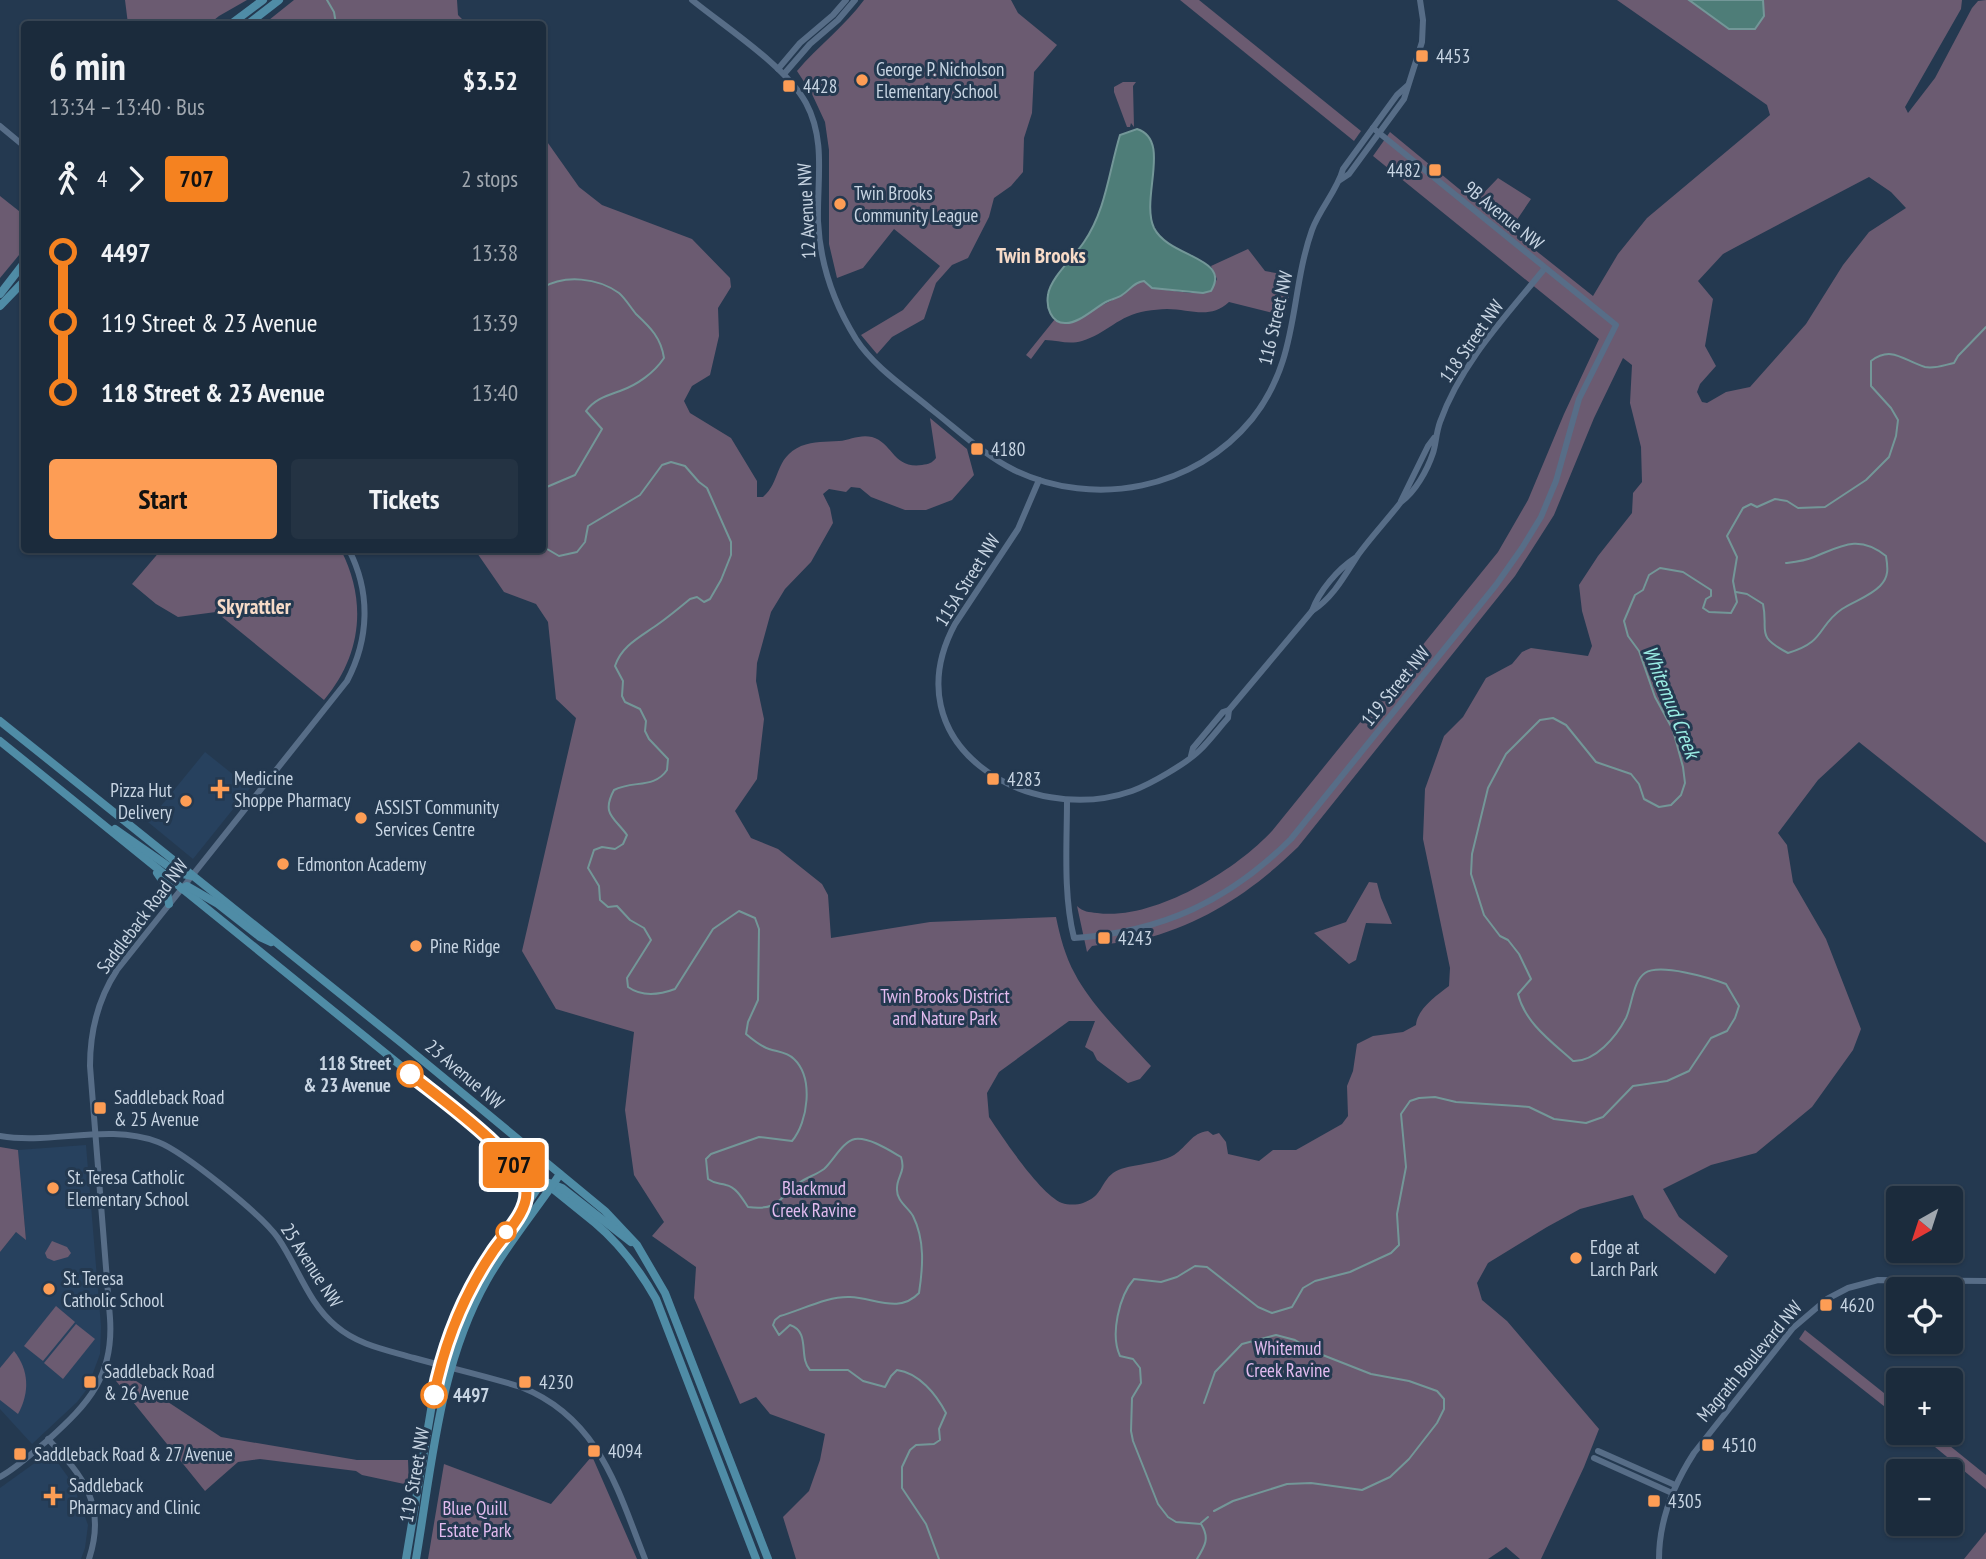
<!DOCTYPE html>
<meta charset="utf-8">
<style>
:root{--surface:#1b2b3c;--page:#243343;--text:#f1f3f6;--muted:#a0a7af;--line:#394756;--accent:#fd9d55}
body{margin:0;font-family:"PT Sans Narrow",sans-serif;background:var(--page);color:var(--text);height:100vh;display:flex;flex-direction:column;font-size:26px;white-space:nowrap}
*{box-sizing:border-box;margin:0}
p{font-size:23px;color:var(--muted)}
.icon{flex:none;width:38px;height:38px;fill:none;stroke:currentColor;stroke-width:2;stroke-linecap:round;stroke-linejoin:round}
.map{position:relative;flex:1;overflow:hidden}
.panel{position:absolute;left:21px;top:21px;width:525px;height:532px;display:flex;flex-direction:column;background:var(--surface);border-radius:7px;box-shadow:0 2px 5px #0004,0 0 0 2px var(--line)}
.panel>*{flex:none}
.badge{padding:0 14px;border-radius:5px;font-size:24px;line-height:46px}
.needle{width:46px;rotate:219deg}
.tools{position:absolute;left:1886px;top:1186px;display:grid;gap:14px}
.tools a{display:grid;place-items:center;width:77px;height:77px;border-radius:7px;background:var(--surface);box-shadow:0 2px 5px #0004,0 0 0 2px var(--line);font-size:35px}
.map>.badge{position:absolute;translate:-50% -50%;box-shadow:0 0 0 4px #fff}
.legs{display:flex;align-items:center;gap:10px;height:77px;padding:0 28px;font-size:23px}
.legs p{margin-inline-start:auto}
.head{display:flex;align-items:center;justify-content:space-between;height:119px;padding:0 28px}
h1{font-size:38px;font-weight:700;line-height:52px}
.button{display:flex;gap:14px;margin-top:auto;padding:14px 28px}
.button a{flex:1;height:80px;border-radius:7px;background:var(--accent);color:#111;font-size:28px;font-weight:700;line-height:80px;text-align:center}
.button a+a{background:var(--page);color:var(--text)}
ul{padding:0 28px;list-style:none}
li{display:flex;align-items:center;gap:24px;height:70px;font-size:26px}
li i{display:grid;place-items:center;width:10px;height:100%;margin:0 9px;background:currentColor}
li i::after{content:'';width:18px;height:18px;margin:-9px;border:5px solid;border-radius:50%;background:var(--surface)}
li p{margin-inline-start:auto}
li:first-child i{background:linear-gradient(#0000 50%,currentColor 0)}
li:last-child i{background:linear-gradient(currentColor 50%,#0000 0)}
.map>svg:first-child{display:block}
</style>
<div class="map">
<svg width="1986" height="1559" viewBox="0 0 1986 1559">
<rect width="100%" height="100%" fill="#243950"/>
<!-- built -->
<g fill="#27415e">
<path d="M205,752L250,788L193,859L148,822Z"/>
<path d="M86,1145L101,1326L100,1354L87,1389L77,1402L32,1444L0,1409V1252L16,1232L26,1239L18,1150Z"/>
<path d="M50,1452L73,1484L88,1525L85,1548L81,1559H0V1488Z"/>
</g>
<!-- green -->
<g fill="#6b5b71" fill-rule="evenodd">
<path d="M125,0H247L219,16L209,24H128Z"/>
<path d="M294,0H457L458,15L467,24H264Z"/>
<path d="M864,0H1011L1018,13L1057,45L1034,72L1032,113L1024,138L1023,172L1011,186L994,198L989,217L968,258L952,265L936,283L924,319L892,337L877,354L861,335L903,310L940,266L894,229L863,268L837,278L829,244V150L825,122L812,94L797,71C818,46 845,26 864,0Z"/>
<path d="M1180,0H1199L1361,131L1354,141Z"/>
<path d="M1617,0H1962L1961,9L1905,107L1908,113L1935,78L1972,8L1978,1L1986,0V843L1859,742L1818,780L1778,833L1787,845L1793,882L1826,939L1861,1029L1853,1050L1812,1107L1756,1153L1711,1165L1663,1189L1679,1217L1728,1256L1715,1274L1644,1218L1633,1195L1580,1209L1547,1227L1488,1263L1477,1283L1482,1300L1507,1321L1599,1429L1584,1467L1541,1559H1520L1506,1547L1488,1559H796L783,1517L809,1491L820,1460L825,1434L770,1414L756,1397L740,1404L694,1298L696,1267L652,1236L664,1222L634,1175L625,1110L634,1032L556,1009L522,951L576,718L556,699L548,622L536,604L504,592L475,550H542L543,136L579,187L602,205L692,239L730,278L731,287L718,308L719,336L710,375L692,386L684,401L690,413L731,438L757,481V497H763C781,482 774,458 801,446C814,441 826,442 839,441C850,440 860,434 872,437C893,443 893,469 922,465C929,464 932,463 936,458L930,418L967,449L974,475L952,500L926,510H905L871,497L860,488L851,487L846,492L829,489L823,494L830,508L833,523L811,562L785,589L771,612L757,663L756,681L764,719L757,779L735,811L751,838L778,849L822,884L828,895L831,938L930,922L1056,917C1060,936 1065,956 1075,974C1091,1005 1127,1040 1151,1066L1140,1079L1128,1083L1097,1060L1093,1052L1085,1047L1095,1021H1069L999,1072L987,1093L989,1117C1003,1138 1040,1194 1062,1203C1068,1205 1077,1205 1083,1203C1103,1196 1100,1183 1113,1173C1125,1164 1157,1165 1174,1155C1188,1146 1191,1133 1208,1131L1213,1135L1219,1133L1226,1142L1228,1154L1259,1161L1273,1150H1296L1342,1124L1348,1116L1347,1086L1353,1071L1357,1044L1373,1036L1403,1032L1416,1025C1417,1009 1437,995 1449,986L1450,968L1423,839L1425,789L1444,736L1463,717L1486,678L1512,664L1522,652L1531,648L1588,656L1592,646L1582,611L1579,585L1598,556L1632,513L1633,493L1642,482L1641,447L1630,403L1632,365L1623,358L1594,418L1554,515L1515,576L1298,847C1255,889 1209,920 1151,937C1132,942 1111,943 1092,946L1087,952L1077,906C1083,912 1089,912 1097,913C1153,921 1235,871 1272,831L1498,552L1528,500L1564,414L1599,339L1373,156L1390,132L1475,202L1498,178L1531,199L1510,230L1593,296L1618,254L1647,218L1770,115L1767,105ZM1869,177L1891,192L1906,208L1869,232L1843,265L1806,324L1750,387L1726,392L1707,403L1702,402L1697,392L1700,384L1716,366L1705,346L1713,299L1698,281L1723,254L1734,248Z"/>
<path d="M1123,82H1136L1133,86L1134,127L1131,123L1130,127H1127L1114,92V87Z"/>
<path d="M0,196L24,215V249L0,278Z"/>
<path d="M1248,249L1265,271L1293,276L1285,316L1229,302C1210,320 1190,309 1167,309C1160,309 1153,310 1146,311C1119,315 1106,334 1082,341C1068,345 1058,340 1045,340L1031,359L1026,355L1055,319L1057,321L1091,311L1124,294C1128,287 1136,282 1144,281L1152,288L1190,293L1211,291L1217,279L1211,266Z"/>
<path d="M161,550H341C367,601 362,655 324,700L216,612L178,617L156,604L132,584Z"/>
<path d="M1369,882L1377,883L1381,898L1392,924L1366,923L1356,960L1349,964L1314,933L1346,922Z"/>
<path d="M0,1147L18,1150L26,1240L16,1232L0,1252Z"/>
<path d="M52,1241L67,1247L71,1253L68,1257L54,1261L47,1258L45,1253Z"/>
<path d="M56,1306L75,1322L43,1361L24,1346Z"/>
<path d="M76,1324L95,1339L63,1379L44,1363Z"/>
<path d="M1805,1330L1899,1405V1418L1799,1339Z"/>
<path d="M14,1351C29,1370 30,1392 18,1414L0,1400V1368Z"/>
<path d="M118,1369L221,1437L357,1460H408L409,1485L362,1475L356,1471L260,1459L238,1462L205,1491L112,1376Z"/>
<path d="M1918,1433H1934L1986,1475V1489Z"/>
<path d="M592,1456L637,1559H428L444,1464L551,1504Z"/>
<path d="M1986,1532V1559H1964Z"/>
</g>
<!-- water -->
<g fill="#4e7d78" stroke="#739798" stroke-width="2">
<path d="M1689,0H1763L1764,16L1755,29H1729Z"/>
<path d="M1137,129C1172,140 1140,198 1154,228C1169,258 1232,257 1211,291L1203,293L1152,288L1144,281C1134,282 1130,290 1122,295C1118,298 1112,299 1108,301C1095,307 1079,324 1065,323C1051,323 1046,307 1048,295C1050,278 1075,256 1084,242C1106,210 1109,171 1120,135Z"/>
</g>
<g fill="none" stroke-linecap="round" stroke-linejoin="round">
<!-- stream -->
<g stroke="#739798" stroke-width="2">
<path d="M327,0L334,12L336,24"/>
<path d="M542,288C565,274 598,278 619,293C625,298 631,308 636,314C651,328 661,338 664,358C654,373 637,385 620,391C606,396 595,399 586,411L602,429L575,475L542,489"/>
<path d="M542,546L559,556L577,552L585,542L588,526L640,495L662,465L671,462L685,466L699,482L707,488L731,542V555L721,580L710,599L704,602L697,597L690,599C678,609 666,619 654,627C638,638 621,647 615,666L623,681L622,696L625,702L640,709L646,721L645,731L649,739L668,759L667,770C654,789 633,780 614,790C601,814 614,817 627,835L623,844L615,849L602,847L594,850L588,868L599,886L600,900L608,907L617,906L630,920L644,928L651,940L627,978L628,987C642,997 659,995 675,989L713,929L739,911L755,918L759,929L758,1000L748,1022L746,1034C753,1040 760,1046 769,1049C778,1052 787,1052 794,1059C814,1078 808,1122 792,1141L759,1137L711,1154L706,1159L708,1179C715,1184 718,1183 726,1185C736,1187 742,1198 748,1207C780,1211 778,1198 799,1183C807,1177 816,1175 824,1169C833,1161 843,1141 855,1139C869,1137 889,1150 901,1157C906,1172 897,1176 897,1188C896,1201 908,1207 913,1216C925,1240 923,1267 919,1293C899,1314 875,1298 850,1297C827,1296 802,1310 780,1316L775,1320L773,1325L779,1335L790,1325C811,1332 798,1357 810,1370H848L863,1381L885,1387L891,1376L897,1370C919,1373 936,1394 946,1413L939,1429L940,1440L934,1444L916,1445L910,1450L902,1467V1488L926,1524L939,1559"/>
<path d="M1736,592L1747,594L1763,604C1769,632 1754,635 1788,653C1826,642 1817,626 1842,609C1854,601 1869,597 1880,586C1889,577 1888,568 1886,556C1859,534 1841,546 1814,557C1805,561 1795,562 1786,563"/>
<path d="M1204,1403L1215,1372L1242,1344L1276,1335L1295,1340L1315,1352L1371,1374L1409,1381L1437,1391L1444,1399V1409L1437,1423L1409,1459L1390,1477L1362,1490L1311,1483L1287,1484L1233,1501L1214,1511"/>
<path d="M1201,1523L1208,1517"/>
<path d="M1197,1559C1205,1546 1210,1538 1201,1524L1176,1522L1168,1517L1158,1504L1133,1441L1131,1431L1132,1398L1141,1383L1140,1368L1133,1359L1120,1356C1110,1335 1119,1296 1134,1279L1161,1282L1177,1277L1195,1266L1207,1267L1258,1307L1272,1313L1292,1307L1303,1288L1315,1281L1350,1272L1391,1253L1399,1245L1397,1214L1406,1167L1401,1114L1410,1101L1419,1098L1435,1097L1456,1102L1517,1106L1529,1107L1554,1119L1586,1123L1603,1117L1633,1086L1667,1081L1689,1071L1711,1038L1727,1031L1735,1018L1739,1006L1726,984C1710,978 1660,963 1645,973C1633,981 1632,1005 1626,1018C1616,1037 1595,1062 1573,1061C1552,1042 1525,1023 1518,994L1531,979L1519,954L1508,940L1500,936L1484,915L1471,874L1472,854L1488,788L1506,754L1540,720L1553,718L1566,725L1596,762L1631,774L1639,784L1644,799L1659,807L1671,805L1681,795L1685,783L1683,767L1673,730L1655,697L1639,651L1628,636L1624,621L1635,595L1643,590L1649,575L1660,568L1683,572L1711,590V596L1706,599L1703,608L1709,612L1731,613L1737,602L1733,581L1737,557L1727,536L1743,508L1751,504L1757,507L1775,499L1787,501L1798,508L1825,507L1866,480L1889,457L1896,436L1898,420L1891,408L1871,386V361C1892,345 1904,361 1925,367C1935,369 1944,365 1954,363L1958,356L1986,327"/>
</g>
<!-- minor -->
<g stroke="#576d87" stroke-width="6">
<path d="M692,0C725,27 786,66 806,103C826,140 817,181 818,221C820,264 833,302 856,339C874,367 906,388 931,409C958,430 984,455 1014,470C1095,509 1195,489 1252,419C1300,359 1289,295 1312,230C1320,208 1337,191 1343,169L1397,95L1407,86"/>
<path d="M778,69L800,43L833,15L846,0"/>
<path d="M784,74L810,44L838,20L855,0"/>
<path d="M0,126L24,146"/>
<path d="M1340,180L1349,174L1404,99L1422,42L1423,20L1420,0"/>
<path d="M1039,480L1018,529L955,624C891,743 1026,828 1132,791C1151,784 1187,763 1200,750C1210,740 1219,728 1228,718L1229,710L1312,611C1333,598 1345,575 1358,555C1371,537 1387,520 1401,502C1415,492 1427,471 1433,453C1436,444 1436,433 1440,422C1461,363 1506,316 1545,268"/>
<path d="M1401,501L1428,446L1434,438"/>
<path d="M1312,611C1319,591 1338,569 1355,558"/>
<path d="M1191,756L1193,748L1223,712L1229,710"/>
<path d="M1067,800C1067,844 1063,894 1074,938C1162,932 1229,901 1291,839L1496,585L1522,548L1541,517L1556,481L1579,399L1616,325L1373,128"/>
<path d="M0,1136C52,1145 107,1123 158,1142C184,1152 262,1215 278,1238C298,1267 308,1303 336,1326C358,1345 387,1350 414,1358C450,1368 486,1376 521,1387C599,1418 617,1488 645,1559"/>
<path d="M48,1439C83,1476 107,1505 89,1559"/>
<path d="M1598,1451L1675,1485"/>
<path d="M1594,1458L1672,1493"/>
<path d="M0,1477C18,1467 32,1453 48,1440C89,1403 114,1376 110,1318L90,1066C90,1032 98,999 117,970L347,681C369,639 371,593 349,550"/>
<path d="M1659,1559C1659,1521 1674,1484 1694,1453L1793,1328L1827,1299L1848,1288L1878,1280L1986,1281"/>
</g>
<!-- major -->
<g stroke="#4f8ca6" stroke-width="8">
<path d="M231,24L263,0"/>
<path d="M248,24L279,0"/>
<path d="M0,294L24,263"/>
<path d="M0,306L24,281"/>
<path d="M0,721L404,1045L605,1211L637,1245L665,1293L768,1559"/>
<path d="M0,741L595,1223C621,1245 639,1269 656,1299L756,1559"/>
<path d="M115,829L178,873L192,876"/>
<path d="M157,873L166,886L169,904"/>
<path d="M182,889L187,886L218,904L260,937L271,942"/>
<path d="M511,1161C523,1176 527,1188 523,1206"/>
<path d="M549,1183L562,1188L631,1242"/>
<path d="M406,1559L433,1398L451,1335L478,1275L542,1182"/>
<path d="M416,1559C432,1465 439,1365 487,1280C508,1243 536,1210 560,1174"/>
</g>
</g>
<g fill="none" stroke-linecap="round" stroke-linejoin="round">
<!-- line-1 casing -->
<g stroke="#fff" stroke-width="16">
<path id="line-1" d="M410,1074C438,1097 521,1155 526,1189C530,1211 503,1236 492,1253C463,1296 444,1345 434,1395"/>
</g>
<!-- line-1 -->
<use href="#line-1" stroke="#f58220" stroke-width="10"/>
</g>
<!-- markers -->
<g fill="#fd9d55" stroke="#243950" stroke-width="2.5">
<rect x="1415" y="49" width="14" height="14" rx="3.5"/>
<circle cx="862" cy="80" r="7"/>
<rect x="782" y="79" width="14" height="14" rx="3.5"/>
<rect x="1428" y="163" width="14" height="14" rx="3.5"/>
<circle cx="840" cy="204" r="7"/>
<rect x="970" y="442" width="14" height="14" rx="3.5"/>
<rect x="986" y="772" width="14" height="14" rx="3.5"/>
<path d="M216.5 778.5h7v7h7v7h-7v7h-7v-7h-7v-7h7z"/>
<circle cx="186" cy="801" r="7"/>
<circle cx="361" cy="818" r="7"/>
<circle cx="283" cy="864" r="7"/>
<rect x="1097" y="931" width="14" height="14" rx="3.5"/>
<circle cx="416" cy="946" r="7"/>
<rect x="93" y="1101" width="14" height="14" rx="3.5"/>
<circle cx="53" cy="1188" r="7"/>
<circle cx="1576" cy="1258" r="7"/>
<circle cx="49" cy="1289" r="7"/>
<rect x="1819" y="1298" width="14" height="14" rx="3.5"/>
<rect x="83" y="1375" width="14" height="14" rx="3.5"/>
<rect x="518" y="1375" width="14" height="14" rx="3.5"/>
<rect x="1701" y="1438" width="14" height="14" rx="3.5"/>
<rect x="587" y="1444" width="14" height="14" rx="3.5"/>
<rect x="13" y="1447" width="14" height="14" rx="3.5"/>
<path d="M49.5 1485.5h7v7h7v7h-7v7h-7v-7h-7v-7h7z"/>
<rect x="1647" y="1494" width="14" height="14" rx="3.5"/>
</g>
<g fill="#fff" stroke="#f58220" stroke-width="3.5">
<circle cx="410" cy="1074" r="12"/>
<circle cx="506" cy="1232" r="9"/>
<circle cx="434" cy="1395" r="12"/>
</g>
<g text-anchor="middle" stroke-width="6" stroke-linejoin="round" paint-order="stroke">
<!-- poi labels -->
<g font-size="19" fill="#c8d5e3" stroke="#243950" text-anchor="start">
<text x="1436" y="63">4453</text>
<text x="876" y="76">George P. Nicholson<tspan x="876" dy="22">Elementary School</tspan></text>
<text x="803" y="93">4428</text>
<text x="1421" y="177" text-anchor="end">4482</text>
<text x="854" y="200">Twin Brooks<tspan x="854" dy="22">Community League</tspan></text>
<text x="991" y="456">4180</text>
<text x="234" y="785">Medicine<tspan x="234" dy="22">Shoppe Pharmacy</tspan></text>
<text x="1007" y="786">4283</text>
<text x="172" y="797" text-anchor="end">Pizza Hut<tspan x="172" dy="22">Delivery</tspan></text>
<text x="375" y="814">ASSIST Community<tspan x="375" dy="22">Services Centre</tspan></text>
<text x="297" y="871">Edmonton Academy</text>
<text x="1118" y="945">4243</text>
<text x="430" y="953">Pine Ridge</text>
<text x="114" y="1104">Saddleback Road<tspan x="114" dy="22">&amp; 25 Avenue</tspan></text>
<text x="67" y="1184">St. Teresa Catholic<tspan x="67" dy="22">Elementary School</tspan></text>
<text x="1590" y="1254">Edge at<tspan x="1590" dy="22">Larch Park</tspan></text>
<text x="63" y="1285">St. Teresa<tspan x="63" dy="22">Catholic School</tspan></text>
<text x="1840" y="1312">4620</text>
<text x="104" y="1378">Saddleback Road<tspan x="104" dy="22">&amp; 26 Avenue</tspan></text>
<text x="539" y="1389">4230</text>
<text x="1722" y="1452">4510</text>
<text x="608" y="1458">4094</text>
<text x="34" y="1461">Saddleback Road &amp; 27 Avenue</text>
<text x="69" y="1492">Saddleback<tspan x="69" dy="22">Pharmacy and Clinic</tspan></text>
<text x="1668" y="1508">4305</text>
</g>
<!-- street labels -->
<g font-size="19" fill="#c8d5e3" stroke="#243950">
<text transform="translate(806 211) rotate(-93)" y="7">12 Avenue NW</text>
<text transform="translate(1504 215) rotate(39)" y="7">9B Avenue NW</text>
<text transform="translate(1275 318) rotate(-77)" y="7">116 Street NW</text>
<text transform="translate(1471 341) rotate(-55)" y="7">118 Street NW</text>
<text transform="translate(967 580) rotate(-58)" y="7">115A Street NW</text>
<text transform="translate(1395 686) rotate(-51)" y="7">119 Street NW</text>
<text transform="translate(142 916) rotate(-53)" y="7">Saddleback Road NW</text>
<text transform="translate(465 1074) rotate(40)" y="7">23 Avenue NW</text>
<text transform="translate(312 1265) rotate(57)" y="7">25 Avenue NW</text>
<text transform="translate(1749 1361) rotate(-50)" y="7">Magrath Boulevard NW</text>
<text transform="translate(414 1475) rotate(-80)" y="7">119 Street NW</text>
</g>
<!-- park labels -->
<g font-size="19" fill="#e3bcf0" stroke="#243950">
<text x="945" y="1003">Twin Brooks District<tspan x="945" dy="22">and Nature Park</tspan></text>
<text x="814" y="1195">Blackmud<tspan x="814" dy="22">Creek Ravine</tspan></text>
<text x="1288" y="1355">Whitemud<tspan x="1288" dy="22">Creek Ravine</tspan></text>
<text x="475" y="1515">Blue Quill<tspan x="475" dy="22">Estate Park</tspan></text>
</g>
<!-- stop labels -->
<g font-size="19" font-weight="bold" fill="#c8d5e3" stroke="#243950" text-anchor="end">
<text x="391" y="1070">118 Street<tspan x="391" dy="22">&amp; 23 Avenue</tspan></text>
<text x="453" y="1402" text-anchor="start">4497</text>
</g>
<!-- neighbourhood labels -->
<g font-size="21" font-weight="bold" fill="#f7dbc8" stroke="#243950">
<text x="1041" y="263">Twin Brooks</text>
<text x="254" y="614">Skyrattler</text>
</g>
<!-- water labels -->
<g font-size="21" font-style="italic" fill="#9aede4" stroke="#243950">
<text transform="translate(1671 702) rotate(68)" y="7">Whitemud Creek</text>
</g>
</g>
</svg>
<div class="tools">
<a><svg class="needle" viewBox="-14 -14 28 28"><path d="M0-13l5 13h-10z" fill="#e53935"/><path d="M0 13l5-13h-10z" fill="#a0a7af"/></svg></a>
<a><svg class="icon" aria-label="locate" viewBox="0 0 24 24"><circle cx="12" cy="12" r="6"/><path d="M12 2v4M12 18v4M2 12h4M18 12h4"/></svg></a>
<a>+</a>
<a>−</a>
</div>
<b class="badge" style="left:514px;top:1165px;background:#f58220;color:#111">707</b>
<section class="panel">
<div class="head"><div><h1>6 min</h1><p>13:34 – 13:40 · Bus</p></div><b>$3.52</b></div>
<div class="legs"><svg class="icon" aria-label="walk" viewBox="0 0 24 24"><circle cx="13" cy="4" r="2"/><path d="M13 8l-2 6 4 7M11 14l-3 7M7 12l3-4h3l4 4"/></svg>4<svg class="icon" aria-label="forward" viewBox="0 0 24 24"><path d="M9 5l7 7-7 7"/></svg><b class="badge" style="background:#f58220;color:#111">707</b><p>2 stops</p></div>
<ul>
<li><i style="color:#f58220"></i><b>4497</b><p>13:38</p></li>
<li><i style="color:#f58220"></i><span>119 Street &amp; 23 Avenue</span><p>13:39</p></li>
<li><i style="color:#f58220"></i><b>118 Street &amp; 23 Avenue</b><p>13:40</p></li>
</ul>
<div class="button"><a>Start</a><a>Tickets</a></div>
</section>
</div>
